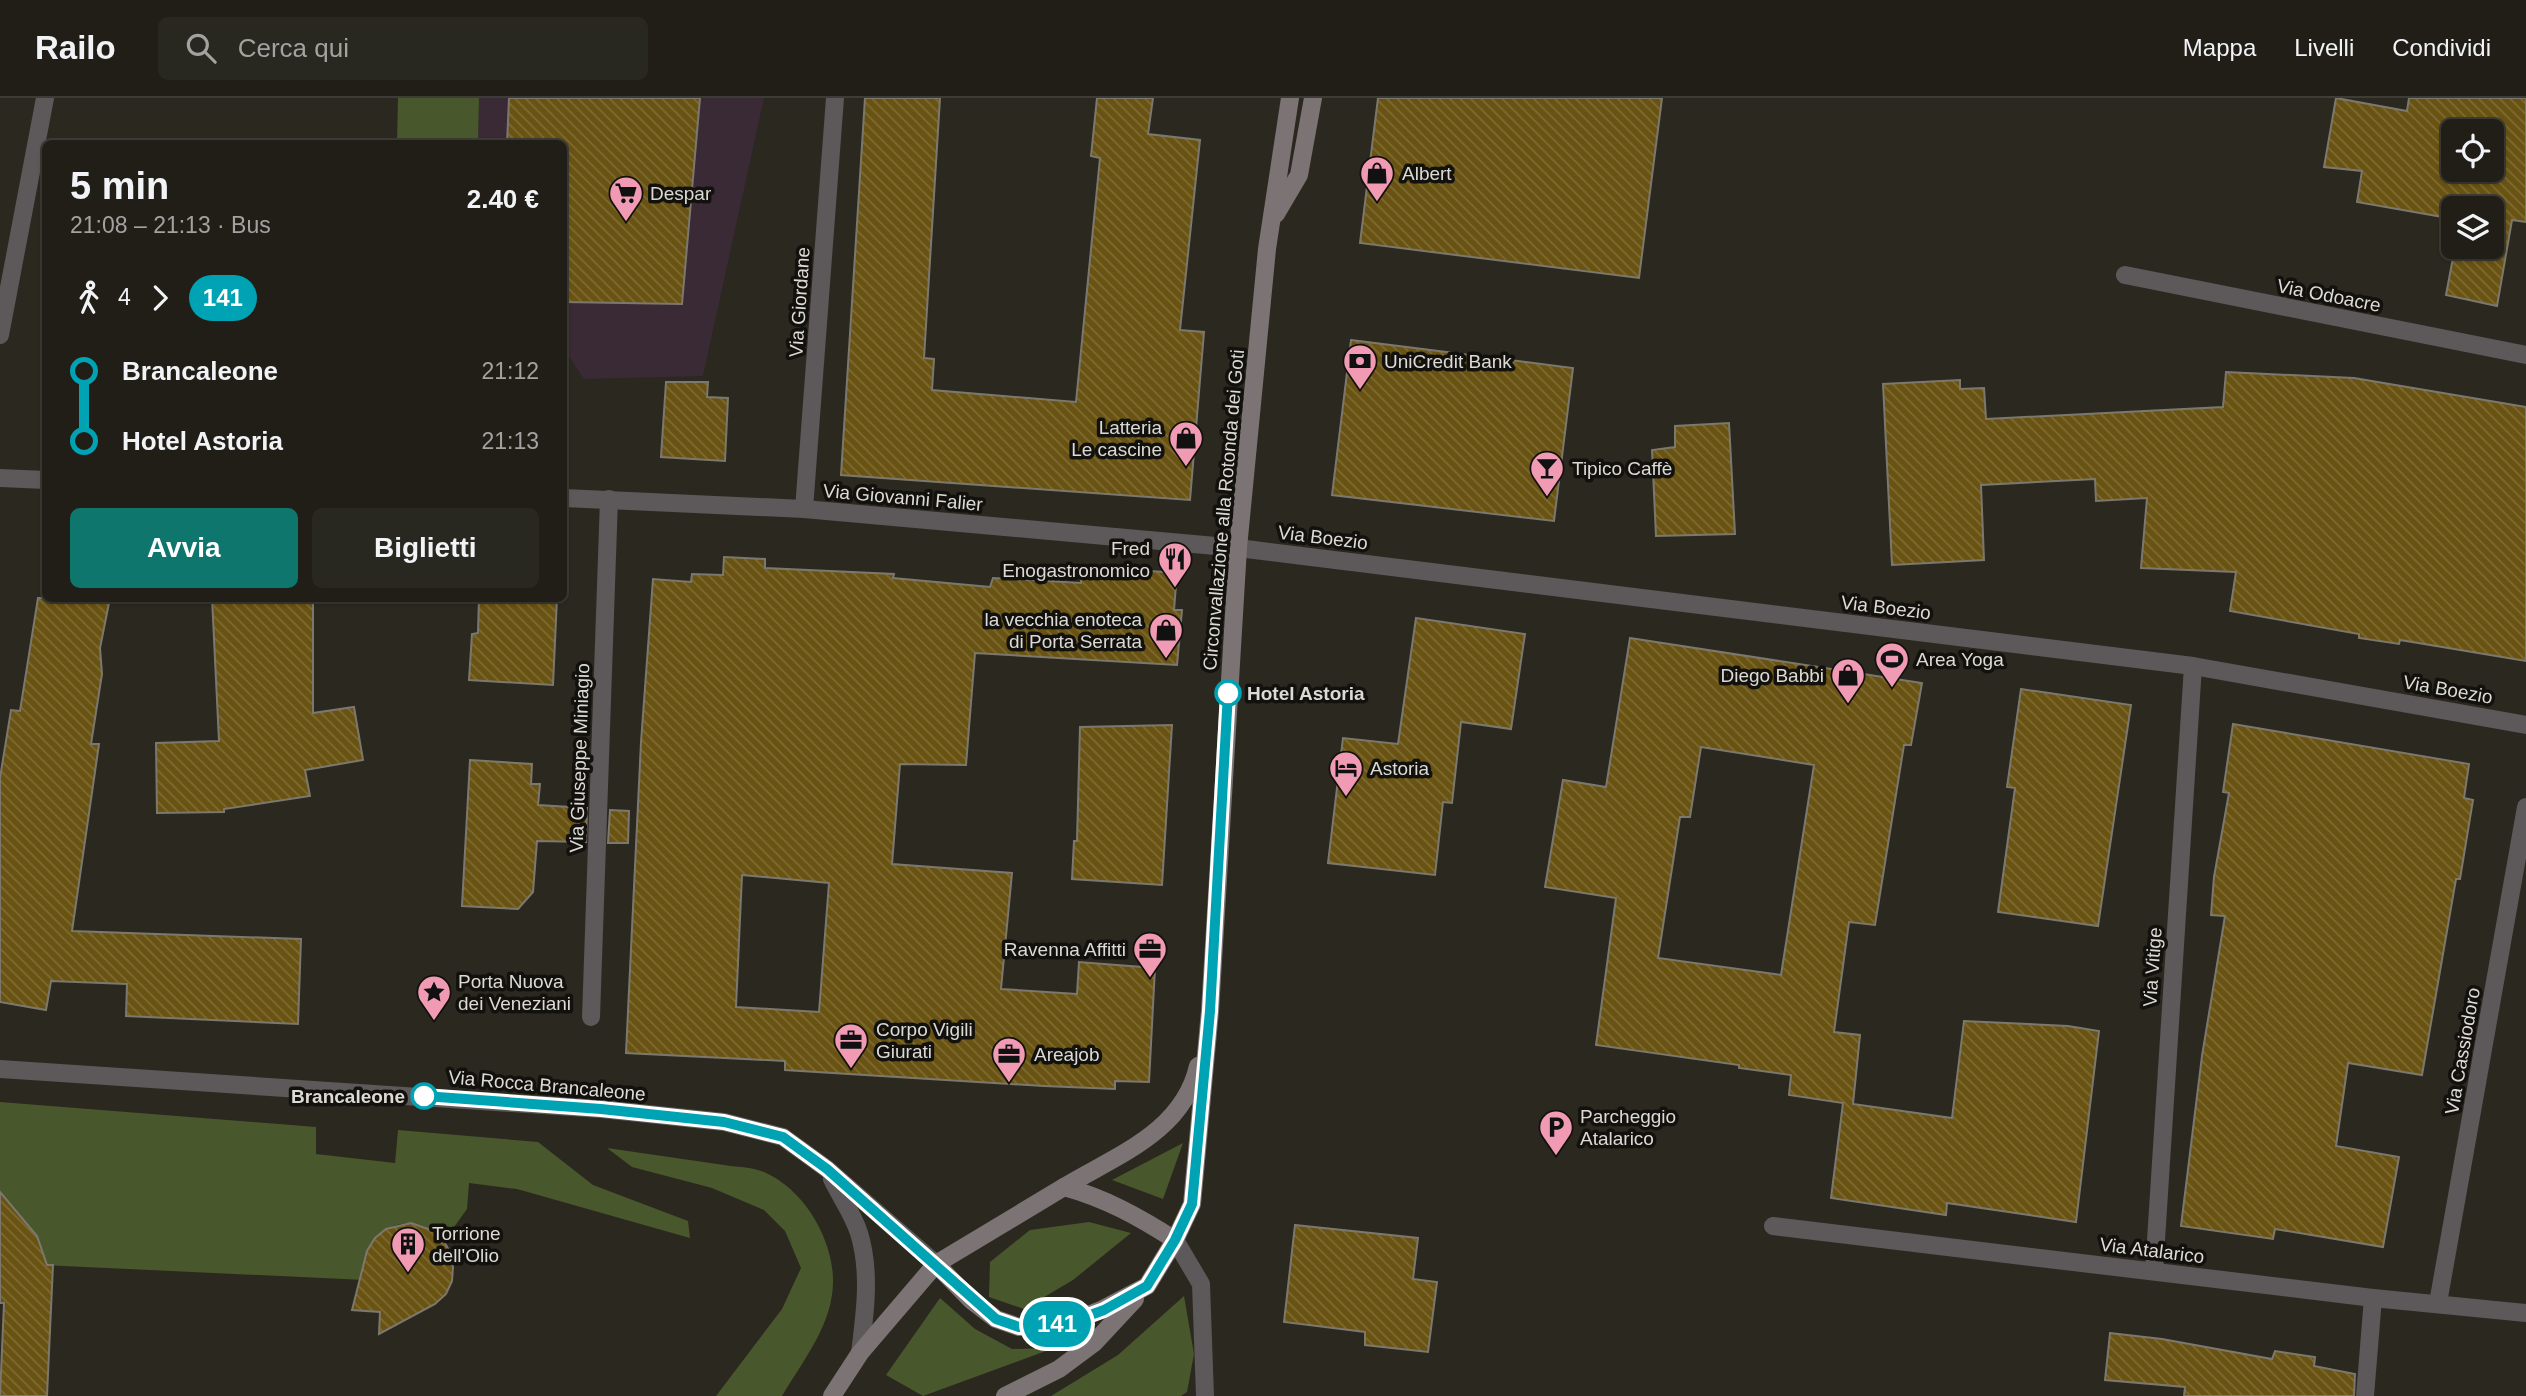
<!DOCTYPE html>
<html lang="it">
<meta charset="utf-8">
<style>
:root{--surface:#201e17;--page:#282720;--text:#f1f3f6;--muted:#a2a2a1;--line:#3d3c36;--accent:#0f766e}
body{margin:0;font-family:Helvetica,sans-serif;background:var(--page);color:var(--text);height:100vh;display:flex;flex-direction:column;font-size:26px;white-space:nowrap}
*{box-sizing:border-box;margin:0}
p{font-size:23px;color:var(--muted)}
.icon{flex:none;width:38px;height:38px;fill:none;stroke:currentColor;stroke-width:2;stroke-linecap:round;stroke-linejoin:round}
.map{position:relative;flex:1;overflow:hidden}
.sheet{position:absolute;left:42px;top:42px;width:525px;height:462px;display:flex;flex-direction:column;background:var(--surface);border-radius:10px;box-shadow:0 2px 5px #0004,0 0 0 2px var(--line)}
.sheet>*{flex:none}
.badge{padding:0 14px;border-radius:23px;font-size:24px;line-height:46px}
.controls{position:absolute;left:2441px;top:21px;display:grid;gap:14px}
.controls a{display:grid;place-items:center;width:63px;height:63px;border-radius:10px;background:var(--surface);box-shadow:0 2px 5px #0004,0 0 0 2px var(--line);font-size:35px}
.map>.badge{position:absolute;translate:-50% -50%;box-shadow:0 0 0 4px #fff}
.legs{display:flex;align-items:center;gap:10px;height:77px;padding:0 28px;font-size:23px}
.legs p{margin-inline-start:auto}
.overview{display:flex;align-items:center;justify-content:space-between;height:119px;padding:0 28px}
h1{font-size:38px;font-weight:700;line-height:52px}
.button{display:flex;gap:14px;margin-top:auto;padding:14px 28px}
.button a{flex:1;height:80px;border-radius:10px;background:var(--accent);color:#fff;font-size:28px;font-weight:700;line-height:80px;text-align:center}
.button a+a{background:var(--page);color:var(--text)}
ul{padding:0 28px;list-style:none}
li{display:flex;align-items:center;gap:24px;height:70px;font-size:26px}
li i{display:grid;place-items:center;width:10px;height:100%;margin:0 9px;background:currentColor}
li i::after{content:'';width:18px;height:18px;margin:-9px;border:5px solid;border-radius:50%;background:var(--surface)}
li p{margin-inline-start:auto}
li:first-child i{background:linear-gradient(#0000 50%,currentColor 0)}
li:last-child i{background:linear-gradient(currentColor 50%,#0000 0)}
header{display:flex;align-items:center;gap:42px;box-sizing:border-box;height:98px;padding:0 35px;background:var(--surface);border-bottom:2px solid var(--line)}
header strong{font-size:33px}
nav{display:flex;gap:38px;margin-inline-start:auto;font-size:24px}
.search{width:490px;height:63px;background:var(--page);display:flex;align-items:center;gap:18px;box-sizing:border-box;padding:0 24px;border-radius:10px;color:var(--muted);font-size:26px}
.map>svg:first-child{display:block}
</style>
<header>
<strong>Railo</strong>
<div class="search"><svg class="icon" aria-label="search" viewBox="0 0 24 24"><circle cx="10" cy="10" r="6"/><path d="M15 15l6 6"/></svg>Cerca qui</div>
<nav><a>Mappa</a><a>Livelli</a><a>Condividi</a></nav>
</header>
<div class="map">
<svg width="2526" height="1298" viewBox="0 0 2526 1298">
<defs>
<pattern id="building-back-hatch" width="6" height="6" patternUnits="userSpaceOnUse" patternTransform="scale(1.75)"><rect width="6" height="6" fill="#695312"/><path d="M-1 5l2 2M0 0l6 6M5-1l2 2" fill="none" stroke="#7e6b34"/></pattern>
</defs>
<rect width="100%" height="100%" fill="#2b281f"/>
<!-- commercial -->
<path fill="#392a36" d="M479,0H764L703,278L584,281L568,257H564V46L478,45Z"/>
<!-- green -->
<g fill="#49572c">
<path d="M398,0H479L478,45H397Z"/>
<path d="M0,1004L316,1029V1056L395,1065L398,1032L538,1044L593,1087L688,1123L690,1140L517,1091L469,1085L467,1111L444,1143C408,1106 360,1132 365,1182L42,1167C41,1136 30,1122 0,1115Z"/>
<path d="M1183,1045L1163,1101L1112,1082Z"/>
<path d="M607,1050C646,1056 685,1061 724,1067C736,1069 754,1069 766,1075C790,1086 809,1108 820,1131C853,1200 817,1241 782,1298H716L782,1211L801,1170L785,1133L764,1112L712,1090L632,1069Z"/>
<path d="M1089,1124L1131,1135L1073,1182L1024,1211L989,1199L990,1164L1030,1132Z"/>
<path d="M1184,1198L1194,1256L1187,1294L1181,1298H1051L1118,1257Z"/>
<path d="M940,1200L975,1231L1012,1251L1054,1250L923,1298L886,1277Z"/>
</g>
<!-- building -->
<g fill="url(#building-back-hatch)" stroke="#7c786e" stroke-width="2" fill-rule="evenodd">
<path d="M509,0H700L682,206L564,204V46H507Z"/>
<path d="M865,0H940L924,260L934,261L932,292L1076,304L1100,60L1091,58L1097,0H1153L1148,36L1200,42L1180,232L1204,234L1190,402L841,377Z"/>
<path d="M1378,0H1662L1639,180L1360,145Z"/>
<path d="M2336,0L2407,13L2409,0H2526V124L2512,122L2497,208L2446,197L2455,149H2492V110H2454V121L2357,104L2362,73L2324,69ZM2454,33H2492V72H2454Z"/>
<path d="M1351,242L1573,270L1554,423L1332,397Z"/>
<path d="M2226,274L2354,280L2526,309V563L2400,542L2399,546L2359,540V536L2230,513L2236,474L2141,470L2147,400L2096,403L2095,381L1981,387L1984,462L1892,467L1883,286L1960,282V291L1984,290L1986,321L2223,309Z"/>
<path d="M666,284H708L707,299L728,300L725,363L661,359Z"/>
<path d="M1729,325L1735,436L1656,438L1652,352L1675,349V328Z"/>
<path d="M724,459L765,461V470L894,476L893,480L990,489L993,480L1081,485L1082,468L1177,475L1174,512H1182L1177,567L975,555L966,667L900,666L892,766L1012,775L1001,891L1077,896L1079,864L1155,870L1149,984L1115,983V991L1044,988L785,972V963L626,955L641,644L653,481L691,484L692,476L723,477ZM742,777L829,785L819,914L736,909Z"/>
<path d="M38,500H110L100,550L102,576L91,646H99L72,833L301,841L298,926L126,918L127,886L51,883L46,912L0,904V680L11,612L20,613Z"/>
<path d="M212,500H313V615L354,609L363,662L305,672L310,698L224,711V714L157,715L156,645L219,643Z"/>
<path d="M479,500H557L553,587L469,582L472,536L478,535Z"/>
<path d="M1416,520L1525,536L1511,631L1461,624L1452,705L1443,704L1435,777L1328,765L1343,640L1398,646Z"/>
<path d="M1630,540L1922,585L1911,647H1904L1875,827L1849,824L1834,934L1860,937L1853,1006L1952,1020L1964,923L2068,928L2099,933L2076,1124L1947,1105L1946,1117L1831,1100L1843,1005L1789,997L1791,977L1739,970V967L1596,947L1616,800L1545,789L1563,682L1606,689ZM1701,649L1814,667L1781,877L1658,860L1680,719H1690Z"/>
<path d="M2021,591L2131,607L2098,828L1998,814L2015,690L2007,689Z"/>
<path d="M2233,626L2469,666L2464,700L2473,702L2460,781H2456L2422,977L2348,965L2336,1048L2399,1059L2383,1149L2275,1131L2273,1141L2181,1128L2202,958L2225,818L2211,817L2214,779L2229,695L2223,694Z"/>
<path d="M1172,627L1162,787L1072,781L1074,743H1077L1080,629Z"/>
<path d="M470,662L532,666L531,686H540L538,707L587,710L586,744L537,743L533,794L518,811L462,808Z"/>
<path d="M610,712L629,713L628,745H608Z"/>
<path d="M0,1094L37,1138L47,1167H53L47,1298H0L4,1205H0Z"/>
<path d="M411,1125L434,1133L444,1143L451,1156L453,1169L452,1183L446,1196L435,1206L379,1236L380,1214L352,1212L367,1153L375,1140L386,1131Z"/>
<path d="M1295,1127L1418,1140L1413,1181L1437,1184L1428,1254L1365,1247V1234L1284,1224Z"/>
<path d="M2110,1235L2162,1241L2272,1261L2275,1253L2315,1259L2314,1268L2355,1276L2354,1298H2184L2185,1289L2105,1282Z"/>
</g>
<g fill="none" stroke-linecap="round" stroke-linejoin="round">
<!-- street -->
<g stroke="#5d5859" stroke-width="18">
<path d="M2125,177L2526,257"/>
<path d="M0,237L45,0"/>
<path d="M0,380L46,382"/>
<path d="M564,400L804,411L1238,450L2193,568L2526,627"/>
<path d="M804,411L835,0"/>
<path d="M591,919L609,401"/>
<path d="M0,971L601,1011L724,1024L783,1039L827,1071L936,1166"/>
<path d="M832,1081C840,1098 853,1116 859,1135C871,1174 865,1215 860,1255"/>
<path d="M1773,1128L2373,1200L2526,1215"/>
<path d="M1175,1142L1201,1186L1205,1298"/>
<path d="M2154,1173L2193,568"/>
<path d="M2438,1205L2526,709"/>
<path d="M2365,1298L2373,1200"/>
</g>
<!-- secondary -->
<g stroke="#7b7374" stroke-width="18">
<path d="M1276,116L1299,77L1313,0"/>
<path d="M1064,1089C1117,1057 1183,1034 1198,968"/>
<path d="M936,1166L971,1202L996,1221L1019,1229L1066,1226L1103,1211L1147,1188L1175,1142L1192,1106L1210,913L1238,450L1267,151L1290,0"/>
<path d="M832,1298L860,1255L936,1166L1064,1089C1105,1100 1139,1119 1175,1142"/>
<path d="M1005,1298L1059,1271L1094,1245L1135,1201"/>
</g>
</g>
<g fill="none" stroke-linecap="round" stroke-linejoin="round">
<!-- line-1 casing -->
<g stroke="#fff" stroke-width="16">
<path id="line-1" d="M424,998L601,1011L724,1024L783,1039L827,1071L996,1221L1019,1229L1066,1226L1104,1212L1147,1188L1175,1142L1192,1106L1210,913L1228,595"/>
</g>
<!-- line-1 -->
<use href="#line-1" stroke="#00a3b4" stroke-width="10"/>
</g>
<!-- icons -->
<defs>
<g id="shop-pin" transform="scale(1.75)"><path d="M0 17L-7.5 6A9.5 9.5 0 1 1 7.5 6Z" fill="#f09ab4" stroke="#12110d"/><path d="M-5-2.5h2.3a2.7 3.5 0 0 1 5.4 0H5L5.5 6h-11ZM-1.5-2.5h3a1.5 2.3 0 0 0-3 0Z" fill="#111"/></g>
<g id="supermarket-pin" transform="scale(1.75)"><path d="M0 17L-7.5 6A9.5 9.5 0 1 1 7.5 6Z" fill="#f09ab4" stroke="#12110d"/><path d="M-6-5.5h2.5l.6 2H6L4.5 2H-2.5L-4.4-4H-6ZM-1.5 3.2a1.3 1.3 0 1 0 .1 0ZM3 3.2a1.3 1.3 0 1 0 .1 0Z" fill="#111"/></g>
<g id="bank-pin" transform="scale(1.75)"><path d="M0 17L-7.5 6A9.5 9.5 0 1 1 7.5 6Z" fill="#f09ab4" stroke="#12110d"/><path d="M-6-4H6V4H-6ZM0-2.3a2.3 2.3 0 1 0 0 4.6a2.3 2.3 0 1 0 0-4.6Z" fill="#111"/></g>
<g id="bar-pin" transform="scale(1.75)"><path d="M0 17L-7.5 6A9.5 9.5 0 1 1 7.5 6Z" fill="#f09ab4" stroke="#12110d"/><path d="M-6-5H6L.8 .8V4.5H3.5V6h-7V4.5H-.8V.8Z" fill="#111"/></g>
<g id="restaurant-pin" transform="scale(1.75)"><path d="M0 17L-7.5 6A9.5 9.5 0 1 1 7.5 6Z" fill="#f09ab4" stroke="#12110d"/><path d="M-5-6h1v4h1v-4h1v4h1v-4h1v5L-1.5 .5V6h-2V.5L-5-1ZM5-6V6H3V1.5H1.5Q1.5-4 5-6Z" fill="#111"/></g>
<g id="stadium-pin" transform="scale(1.75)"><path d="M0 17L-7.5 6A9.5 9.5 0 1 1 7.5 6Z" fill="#f09ab4" stroke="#12110d"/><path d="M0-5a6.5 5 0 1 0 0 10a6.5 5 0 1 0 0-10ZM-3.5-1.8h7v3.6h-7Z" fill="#111"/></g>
<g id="hotel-pin" transform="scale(1.75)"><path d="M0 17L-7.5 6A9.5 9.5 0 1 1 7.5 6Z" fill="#f09ab4" stroke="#12110d"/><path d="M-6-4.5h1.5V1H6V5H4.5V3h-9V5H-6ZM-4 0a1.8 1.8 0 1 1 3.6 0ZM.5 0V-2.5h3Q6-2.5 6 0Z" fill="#111"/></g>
<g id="office-pin" transform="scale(1.75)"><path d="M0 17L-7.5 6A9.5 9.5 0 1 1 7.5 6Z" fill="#f09ab4" stroke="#12110d"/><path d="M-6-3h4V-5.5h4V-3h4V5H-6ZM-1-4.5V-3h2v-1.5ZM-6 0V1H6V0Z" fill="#111"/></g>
<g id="sight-pin" transform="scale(1.75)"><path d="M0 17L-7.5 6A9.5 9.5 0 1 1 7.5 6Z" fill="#f09ab4" stroke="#12110d"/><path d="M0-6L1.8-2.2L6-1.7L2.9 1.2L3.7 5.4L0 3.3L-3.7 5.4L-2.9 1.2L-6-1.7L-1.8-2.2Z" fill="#111"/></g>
<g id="parking-pin" transform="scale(1.75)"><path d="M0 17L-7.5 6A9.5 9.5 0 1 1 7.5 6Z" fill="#f09ab4" stroke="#12110d"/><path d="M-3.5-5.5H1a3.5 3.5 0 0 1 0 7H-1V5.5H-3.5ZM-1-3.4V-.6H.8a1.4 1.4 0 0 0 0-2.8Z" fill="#111"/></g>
<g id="building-pin" transform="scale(1.75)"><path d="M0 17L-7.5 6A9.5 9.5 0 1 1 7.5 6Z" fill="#f09ab4" stroke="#12110d"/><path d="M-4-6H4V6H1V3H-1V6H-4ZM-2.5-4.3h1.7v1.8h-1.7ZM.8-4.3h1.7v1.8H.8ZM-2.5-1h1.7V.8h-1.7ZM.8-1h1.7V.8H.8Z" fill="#111"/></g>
</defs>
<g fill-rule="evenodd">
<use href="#shop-pin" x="1377" y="75"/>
<use href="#supermarket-pin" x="626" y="95"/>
<use href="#bank-pin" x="1360" y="263"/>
<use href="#shop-pin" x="1186" y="340"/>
<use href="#bar-pin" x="1547" y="370"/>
<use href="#restaurant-pin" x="1175" y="461"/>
<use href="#shop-pin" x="1166" y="532"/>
<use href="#stadium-pin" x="1892" y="561"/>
<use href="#shop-pin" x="1848" y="577"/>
<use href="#hotel-pin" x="1346" y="670"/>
<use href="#office-pin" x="1150" y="851"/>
<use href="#sight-pin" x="434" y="894"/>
<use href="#office-pin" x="851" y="942"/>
<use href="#office-pin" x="1009" y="956"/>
<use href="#parking-pin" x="1556" y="1029"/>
<use href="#building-pin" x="408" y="1146"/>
</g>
<!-- markers -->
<g fill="#fff" stroke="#00a3b4" stroke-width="3.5">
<circle cx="1228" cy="595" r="12"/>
<circle cx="424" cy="998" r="12"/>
</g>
<g text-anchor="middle" stroke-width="7" stroke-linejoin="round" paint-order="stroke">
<!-- poi labels -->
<g font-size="19" fill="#dcdad4" stroke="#12110d" text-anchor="start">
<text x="1402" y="82">Albert</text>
<text x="650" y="102">Despar</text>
<text x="1384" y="270">UniCredit Bank</text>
<text x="1162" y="336" text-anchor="end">Latteria<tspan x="1162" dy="22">Le cascine</tspan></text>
<text x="1572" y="377">Tipico Caffè</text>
<text x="1150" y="457" text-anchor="end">Fred<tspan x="1150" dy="22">Enogastronomico</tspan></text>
<text x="1142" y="528" text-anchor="end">la vecchia enoteca<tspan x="1142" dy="22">di Porta Serrata</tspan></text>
<text x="1916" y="568">Area Yoga</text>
<text x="1824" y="584" text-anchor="end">Diego Babbi</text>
<text x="1370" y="677">Astoria</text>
<text x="1126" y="858" text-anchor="end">Ravenna Affitti</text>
<text x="458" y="890">Porta Nuova<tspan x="458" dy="22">dei Veneziani</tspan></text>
<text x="876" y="938">Corpo Vigili<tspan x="876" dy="22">Giurati</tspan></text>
<text x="1034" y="963">Areajob</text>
<text x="1580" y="1025">Parcheggio<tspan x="1580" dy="22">Atalarico</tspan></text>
<text x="432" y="1142">Torrione<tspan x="432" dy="22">dell'Olio</tspan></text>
</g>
<!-- street labels -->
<g font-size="19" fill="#dcdad4" stroke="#12110d">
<text transform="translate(2329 197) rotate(11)" y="7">Via Odoacre</text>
<text transform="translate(799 204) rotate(-86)" y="7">Via Giordane</text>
<text transform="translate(903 399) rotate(5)" y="7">Via Giovanni Falier</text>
<text transform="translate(1223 412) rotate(-85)" y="7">Circonvallazione alla Rotonda dei Goti</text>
<text transform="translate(1323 439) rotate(7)" y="7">Via Boezio</text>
<text transform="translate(1886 509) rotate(7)" y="7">Via Boezio</text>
<text transform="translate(2448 591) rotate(10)" y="7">Via Boezio</text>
<text transform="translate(579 660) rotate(-88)" y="7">Via Giuseppe Miniagio</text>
<text transform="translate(2152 869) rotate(-86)" y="7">Via Vitige</text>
<text transform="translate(2462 953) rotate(-80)" y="7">Via Cassiodoro</text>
<text transform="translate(547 987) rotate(5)" y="7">Via Rocca Brancaleone</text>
<text transform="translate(2152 1152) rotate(7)" y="7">Via Atalarico</text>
</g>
<!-- stop labels -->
<g font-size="19" font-weight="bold" fill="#dcdad4" stroke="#12110d" text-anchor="start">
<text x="1247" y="602">Hotel Astoria</text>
<text x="405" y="1005" text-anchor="end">Brancaleone</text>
</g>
</g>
</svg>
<div class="controls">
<a><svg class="icon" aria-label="locate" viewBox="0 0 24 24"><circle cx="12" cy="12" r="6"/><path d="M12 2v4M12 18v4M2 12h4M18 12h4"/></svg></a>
<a><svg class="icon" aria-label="layers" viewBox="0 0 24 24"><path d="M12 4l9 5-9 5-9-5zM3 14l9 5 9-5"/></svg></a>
</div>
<b class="badge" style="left:1057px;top:1226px;background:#00a3b4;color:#fff">141</b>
<section class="sheet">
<div class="overview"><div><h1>5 min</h1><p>21:08 – 21:13 · Bus</p></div><b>2.40 €</b></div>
<div class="legs"><svg class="icon" aria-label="walk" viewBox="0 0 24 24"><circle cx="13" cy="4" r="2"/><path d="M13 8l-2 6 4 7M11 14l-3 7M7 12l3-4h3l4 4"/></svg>4<svg class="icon" aria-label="forward" viewBox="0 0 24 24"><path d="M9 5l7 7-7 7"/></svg><b class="badge" style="background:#00a3b4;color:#fff">141</b></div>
<ul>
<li><i style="color:#00a3b4"></i><b>Brancaleone</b><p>21:12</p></li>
<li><i style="color:#00a3b4"></i><b>Hotel Astoria</b><p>21:13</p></li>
</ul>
<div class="button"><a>Avvia</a><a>Biglietti</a></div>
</section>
</div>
